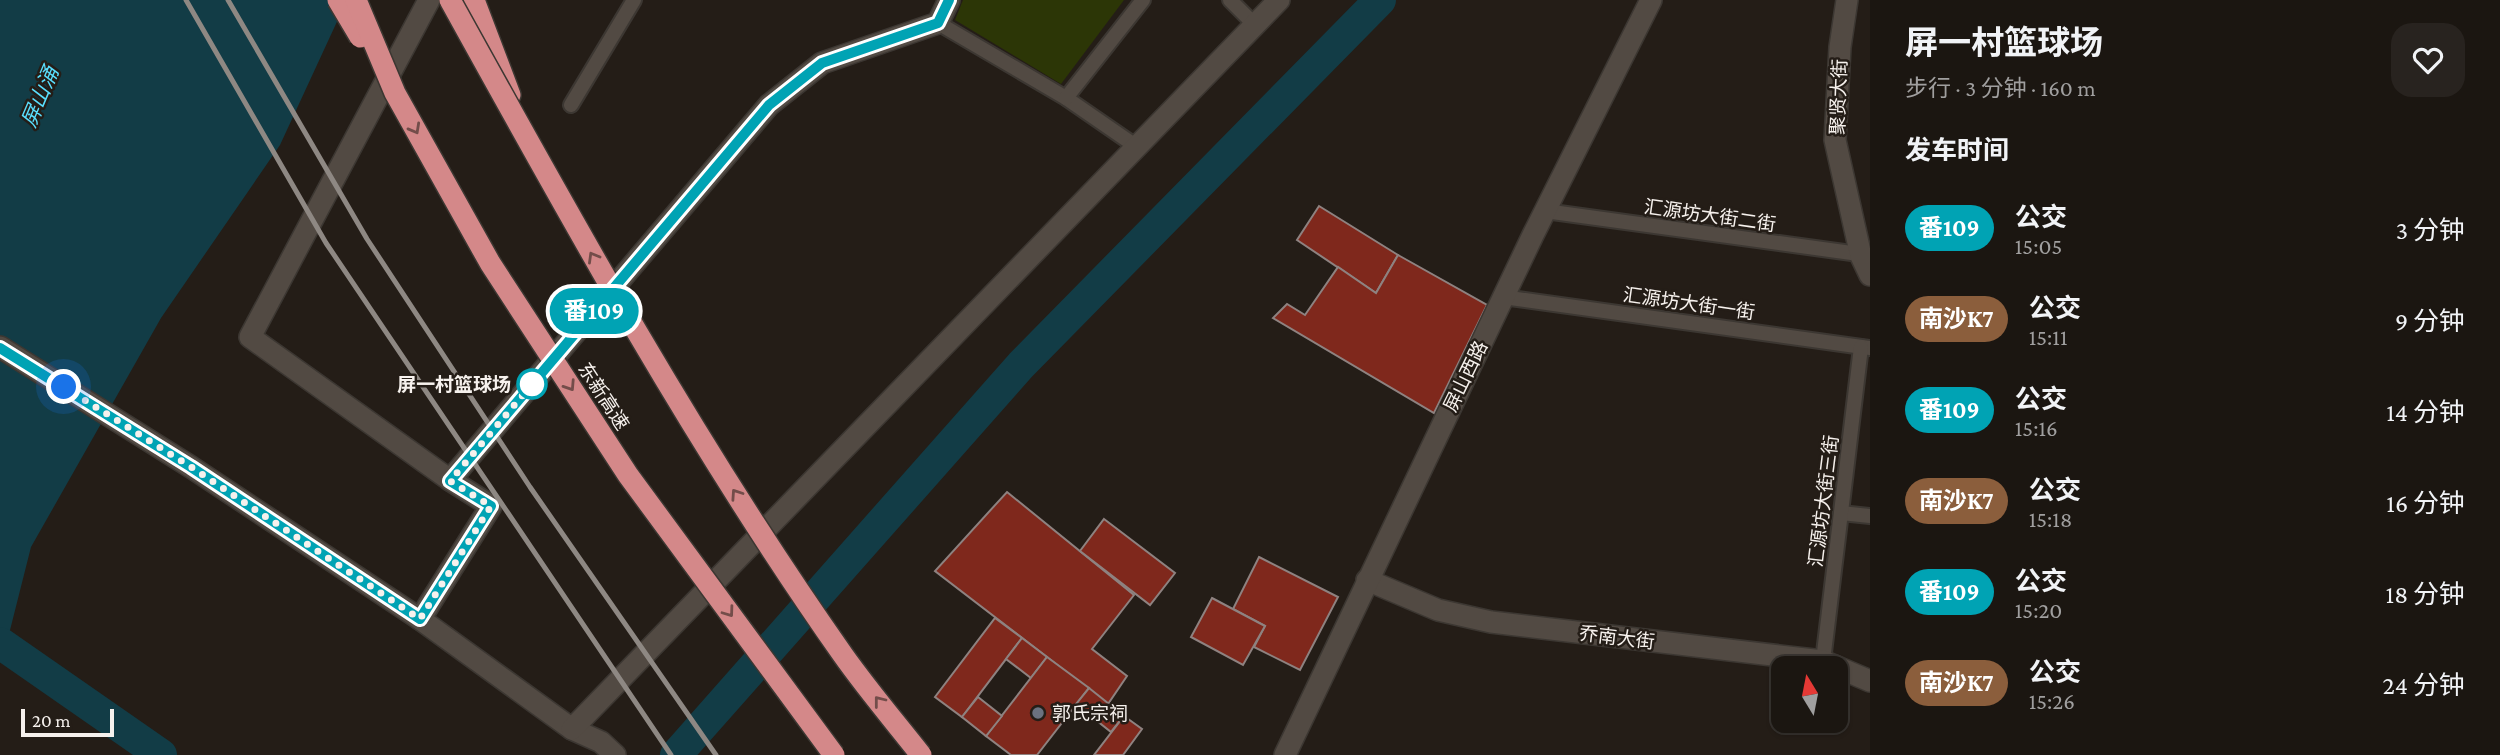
<!DOCTYPE html>
<html lang="zh">
<meta charset="utf-8">
<style>
:root{--surface:#1b1611;--page:#28231f;--text:#f1f3f6;--muted:#a09f9f;--line:#393531}
body{margin:0;font-family:"Crimson Pro","Noto Sans SC",serif;background:var(--page);color:var(--text);height:100vh;display:flex;flex-direction:column;font-size:26px;white-space:nowrap}
*{box-sizing:border-box;margin:0}
p{font-size:23px;color:var(--muted)}
.icon{flex:none;width:38px;height:38px;fill:none;stroke:currentColor;stroke-width:2;stroke-linecap:round;stroke-linejoin:round}
.map{position:relative;flex:1;overflow:hidden}
.drawer{display:flex;flex-direction:column;background:var(--surface);width:630px}
.drawer>*{flex:none}
.badge{padding:0 14px;border-radius:23px;font-size:24px;line-height:46px}
.needle{width:46px;rotate:350deg}
.controls{position:absolute;left:1771px;top:656px;display:grid;gap:14px}
.controls a{display:grid;place-items:center;width:77px;height:77px;border-radius:14px;background:var(--surface);box-shadow:0 2px 5px #0004,0 0 0 2px var(--line);font-size:35px}
.scale{position:absolute;left:21px;bottom:18px;width:93px;box-sizing:border-box;padding-left:7px;border:4px solid #f6f1ed;border-top:0;font-size:19px;line-height:24px;white-space:nowrap;color:#f6f1ed;-webkit-text-stroke:5px #241d17;paint-order:stroke}
.you{position:absolute;width:35px;height:35px;margin:-18px;border:5px solid #fff;border-radius:50%;background:#1a73e8;box-shadow:0 0 0 10px #1a73e833}
.map>.badge{position:absolute;translate:-50% -50%;box-shadow:0 0 0 4px #fff}
h2{padding:0 35px;font-size:26px;line-height:63px}
.round{display:grid;place-items:center;flex:none;width:74px;height:74px;border-radius:21px;background:var(--page)}
.headline{display:flex;align-items:center;justify-content:space-between;height:119px;padding:0 35px}
h1{font-size:33px;font-weight:700;line-height:52px}
ul{padding:0;list-style:none}
li{display:flex;align-items:center;gap:21px;height:91px;padding:0 35px}
li div{flex:1}
li b{display:block;font-size:26px}
li em{font-style:normal}
li .badge{min-width:77px;font-weight:700;text-align:center}
main{display:flex;flex:1;min-height:0}
.map>svg:first-child{display:block}
</style>
<main>
<div class="map">
<svg width="1870" height="755" viewBox="0 0 1870 755">
<rect width="100%" height="100%" fill="#241d17"/>
<!-- green -->
<path fill="#2c3606" d="M963,0H1124L1061,84L955,20Z"/>
<!-- water -->
<path fill="#123c46" d="M0,0H347L280,145L161,318L31,547L6,646L0,649Z"/>
<g fill="none" stroke-linecap="round" stroke-linejoin="round">
<!-- canal -->
<g stroke="#123c46" stroke-width="32">
<path d="M0,643L161,755"/>
<path d="M676,755L1021,365L1380,0"/>
</g>
</g>
<!-- building -->
<g fill="#7f281c" stroke="#8e8280" stroke-width="2">
<path d="M1319,206L1398,255L1376,293L1297,240Z"/>
<path d="M1398,255L1487,305L1434,413L1273,318L1287,304L1305,315L1338,267L1376,293Z"/>
<path d="M1007,492L1134,595L1092,649L1127,676L1108,704L935,571Z"/>
<path d="M1104,519L1175,573L1150,605L1080,551Z"/>
<path d="M1259,557L1338,597L1300,670L1254,647L1265,626L1233,609Z"/>
<path d="M1212,598L1265,626L1243,665L1191,637Z"/>
<path d="M995,618L1022,638L962,717L935,697Z"/>
<path d="M1022,638L1047,657L1031,678L1006,659Z"/>
<path d="M1047,657L1089,688L1037,755H1011L986,736Z"/>
<path d="M1089,688L1124,716L1111,732L1076,704Z"/>
<path d="M978,697L1002,716L986,736L962,717Z"/>
<path d="M1124,716L1142,729L1123,755H1094Z"/>
</g>
<g fill="none" stroke-linecap="round" stroke-linejoin="round">
<!-- lane casing -->
<g stroke="#3c3732" stroke-width="18">
<g id="lane">
<path d="M1230,0L1255,25"/>
<path d="M938,23L1066,98L1137,147"/>
<path d="M1066,98L1143,0"/>
<path d="M571,105L634,0"/>
<path d="M1545,211L1866,255"/>
<path d="M1503,297L1870,348"/>
<path d="M1841,513L1870,516"/>
<path d="M1823,661L1861,347"/>
</g>
</g>
<!-- street casing -->
<g stroke="#3c3732" stroke-width="24">
<g id="street">
<path d="M429,0L250,337L450,480"/>
<path d="M1847,0L1840,47L1835,140L1861,256L1870,275"/>
<path d="M0,347L191,467L420,619L572,729L601,742L615,755"/>
<path d="M1367,580L1438,610L1491,622L1823,661L1870,681"/>
<path d="M420,619L491,506L450,480L769,105L822,63L938,23L949,0"/>
<path d="M572,729L1279,0"/>
<path d="M1285,755L1533,235L1651,0"/>
</g>
</g>
<!-- highway casing -->
<g stroke="#3c3732" stroke-width="24">
<path id="highway" d="M474,0L510,95"/>
</g>
<!-- lane -->
<use href="#lane" stroke="#524a43" stroke-width="14"/>
<!-- street -->
<use href="#street" stroke="#524a43" stroke-width="21"/>
<!-- highway -->
<use href="#highway" stroke="#d48889" stroke-width="21"/>
<!-- rail -->
<g stroke="#8e8883" stroke-width="5">
<path d="M186,0L326,243L671,755"/>
<path d="M228,0L367,239L530,487L716,755"/>
</g>
<!-- highway-bridge casing -->
<g stroke="#3c3732" stroke-width="24" stroke-linecap="butt">
<g id="highway-bridge">
<path d="M338,0L360,37"/>
<path d="M356,0L395,93L490,263L628,475L834,755"/>
<path d="M450,0C573,223 696,446 843,655C867,689 895,722 921,755"/>
</g>
</g>
<!-- highway-bridge -->
<use href="#highway-bridge" stroke="#d48889" stroke-width="21"/>
</g>
<!-- one-way arrows -->
<defs><path id="oneway-chevron" d="M-2-3.5L2.5 0L-2 3.5" fill="none" stroke-width="1.6" stroke-linecap="round" stroke-linejoin="round" transform="scale(1.75)"/></defs>
<g stroke="#734d4a">
<use href="#oneway-chevron" transform="translate(415 129) rotate(61)"/>
<use href="#oneway-chevron" transform="translate(593 257) rotate(-120)"/>
<use href="#oneway-chevron" transform="translate(570 386) rotate(57)"/>
<use href="#oneway-chevron" transform="translate(736 494) rotate(-124)"/>
<use href="#oneway-chevron" transform="translate(729 612) rotate(54)"/>
<use href="#oneway-chevron" transform="translate(879 701) rotate(-128)"/>
</g>
<g fill="none" stroke-linecap="round" stroke-linejoin="round">
<!-- line casing -->
<g stroke="#fff" stroke-width="16">
<path id="line" d="M0,348L191,467L420,619L491,506L450,481L769,105L822,63L938,23L949,0"/>
</g>
<!-- line -->
<use href="#line" stroke="#00a3b4" stroke-width="10"/>
<!-- walk -->
<path stroke="#f6f1ed" stroke-width="7" stroke-dasharray="0 12.6" d="M64,387L191,467L420,619L491,506L450,481L539,376L532,384"/>
</g>
<!-- markers -->
<circle fill="#fff" stroke="#00a3b4" stroke-width="3.5" cx="532" cy="384" r="14"/>
<circle fill="#6b7280" stroke="#241d17" stroke-width="2.5" cx="1038" cy="713" r="7"/>
<g text-anchor="middle" stroke-width="5" stroke-linejoin="round" paint-order="stroke">
<!-- street labels -->
<g font-size="19" fill="#f6f1ed" stroke="#241d17">
<text transform="translate(1838 97) rotate(-88)" y="7">聚贤大街</text>
<text transform="translate(1710 215) rotate(8)" y="7">汇源坊大街二街</text>
<text transform="translate(1689 303) rotate(8)" y="7">汇源坊大街一街</text>
<text transform="translate(1465 376) rotate(-64)" y="7">屏山西路</text>
<text transform="translate(604 396) rotate(57)" y="7">东新高速</text>
<text transform="translate(1823 501) rotate(-83)" y="7">汇源坊大街三街</text>
<text transform="translate(1617 637) rotate(7)" y="7">乔南大街</text>
</g>
<!-- stop labels -->
<g font-size="19" font-weight="bold" fill="#f6f1ed" stroke="#241d17" text-anchor="end">
<text x="511" y="391">屏一村篮球场</text>
</g>
<!-- poi labels -->
<g font-size="19" fill="#f6f1ed" stroke="#241d17" text-anchor="start">
<text x="1052" y="720">郭氏宗祠</text>
</g>
<!-- water labels -->
<g font-size="21" font-style="italic" fill="#59defd" stroke="#241d17">
<text transform="translate(40 97) rotate(-67)" y="7">屏山涌</text>
</g>
</g>
</svg>
<div class="controls">
<a><svg class="needle" viewBox="-14 -14 28 28"><path d="M0-13l5 13h-10z" fill="#e53935"/><path d="M0 13l5-13h-10z" fill="#a09f9f"/></svg></a>
</div>
<div class="scale">20 m</div>
<div class="you" style="left:64px;top:387px"></div>
<b class="badge" style="left:594px;top:311px;background:#00a3b4;color:#fff">番109</b>
</div>
<section class="drawer">
<div class="headline"><div><h1>屏一村篮球场</h1><p>步行 · 3 分钟 · 160 m</p></div><a class="round"><svg class="icon" aria-label="heart" viewBox="0 0 24 24"><path d="M12 20l-8-8c-3-5 5-10 8-4 3-6 11-1 8 4z"/></svg></a></div>
<h2>发车时间</h2>
<ul>
<li><span class="badge" style="background:#00a3b4;color:#fff">番109</span><div><b>公交</b><p>15:05</p></div><em>3 分钟</em></li>
<li><span class="badge" style="background:#8b5e3c;color:#fff">南沙K7</span><div><b>公交</b><p>15:11</p></div><em>9 分钟</em></li>
<li><span class="badge" style="background:#00a3b4;color:#fff">番109</span><div><b>公交</b><p>15:16</p></div><em>14 分钟</em></li>
<li><span class="badge" style="background:#8b5e3c;color:#fff">南沙K7</span><div><b>公交</b><p>15:18</p></div><em>16 分钟</em></li>
<li><span class="badge" style="background:#00a3b4;color:#fff">番109</span><div><b>公交</b><p>15:20</p></div><em>18 分钟</em></li>
<li><span class="badge" style="background:#8b5e3c;color:#fff">南沙K7</span><div><b>公交</b><p>15:26</p></div><em>24 分钟</em></li>
</ul>
</section>
</main>
